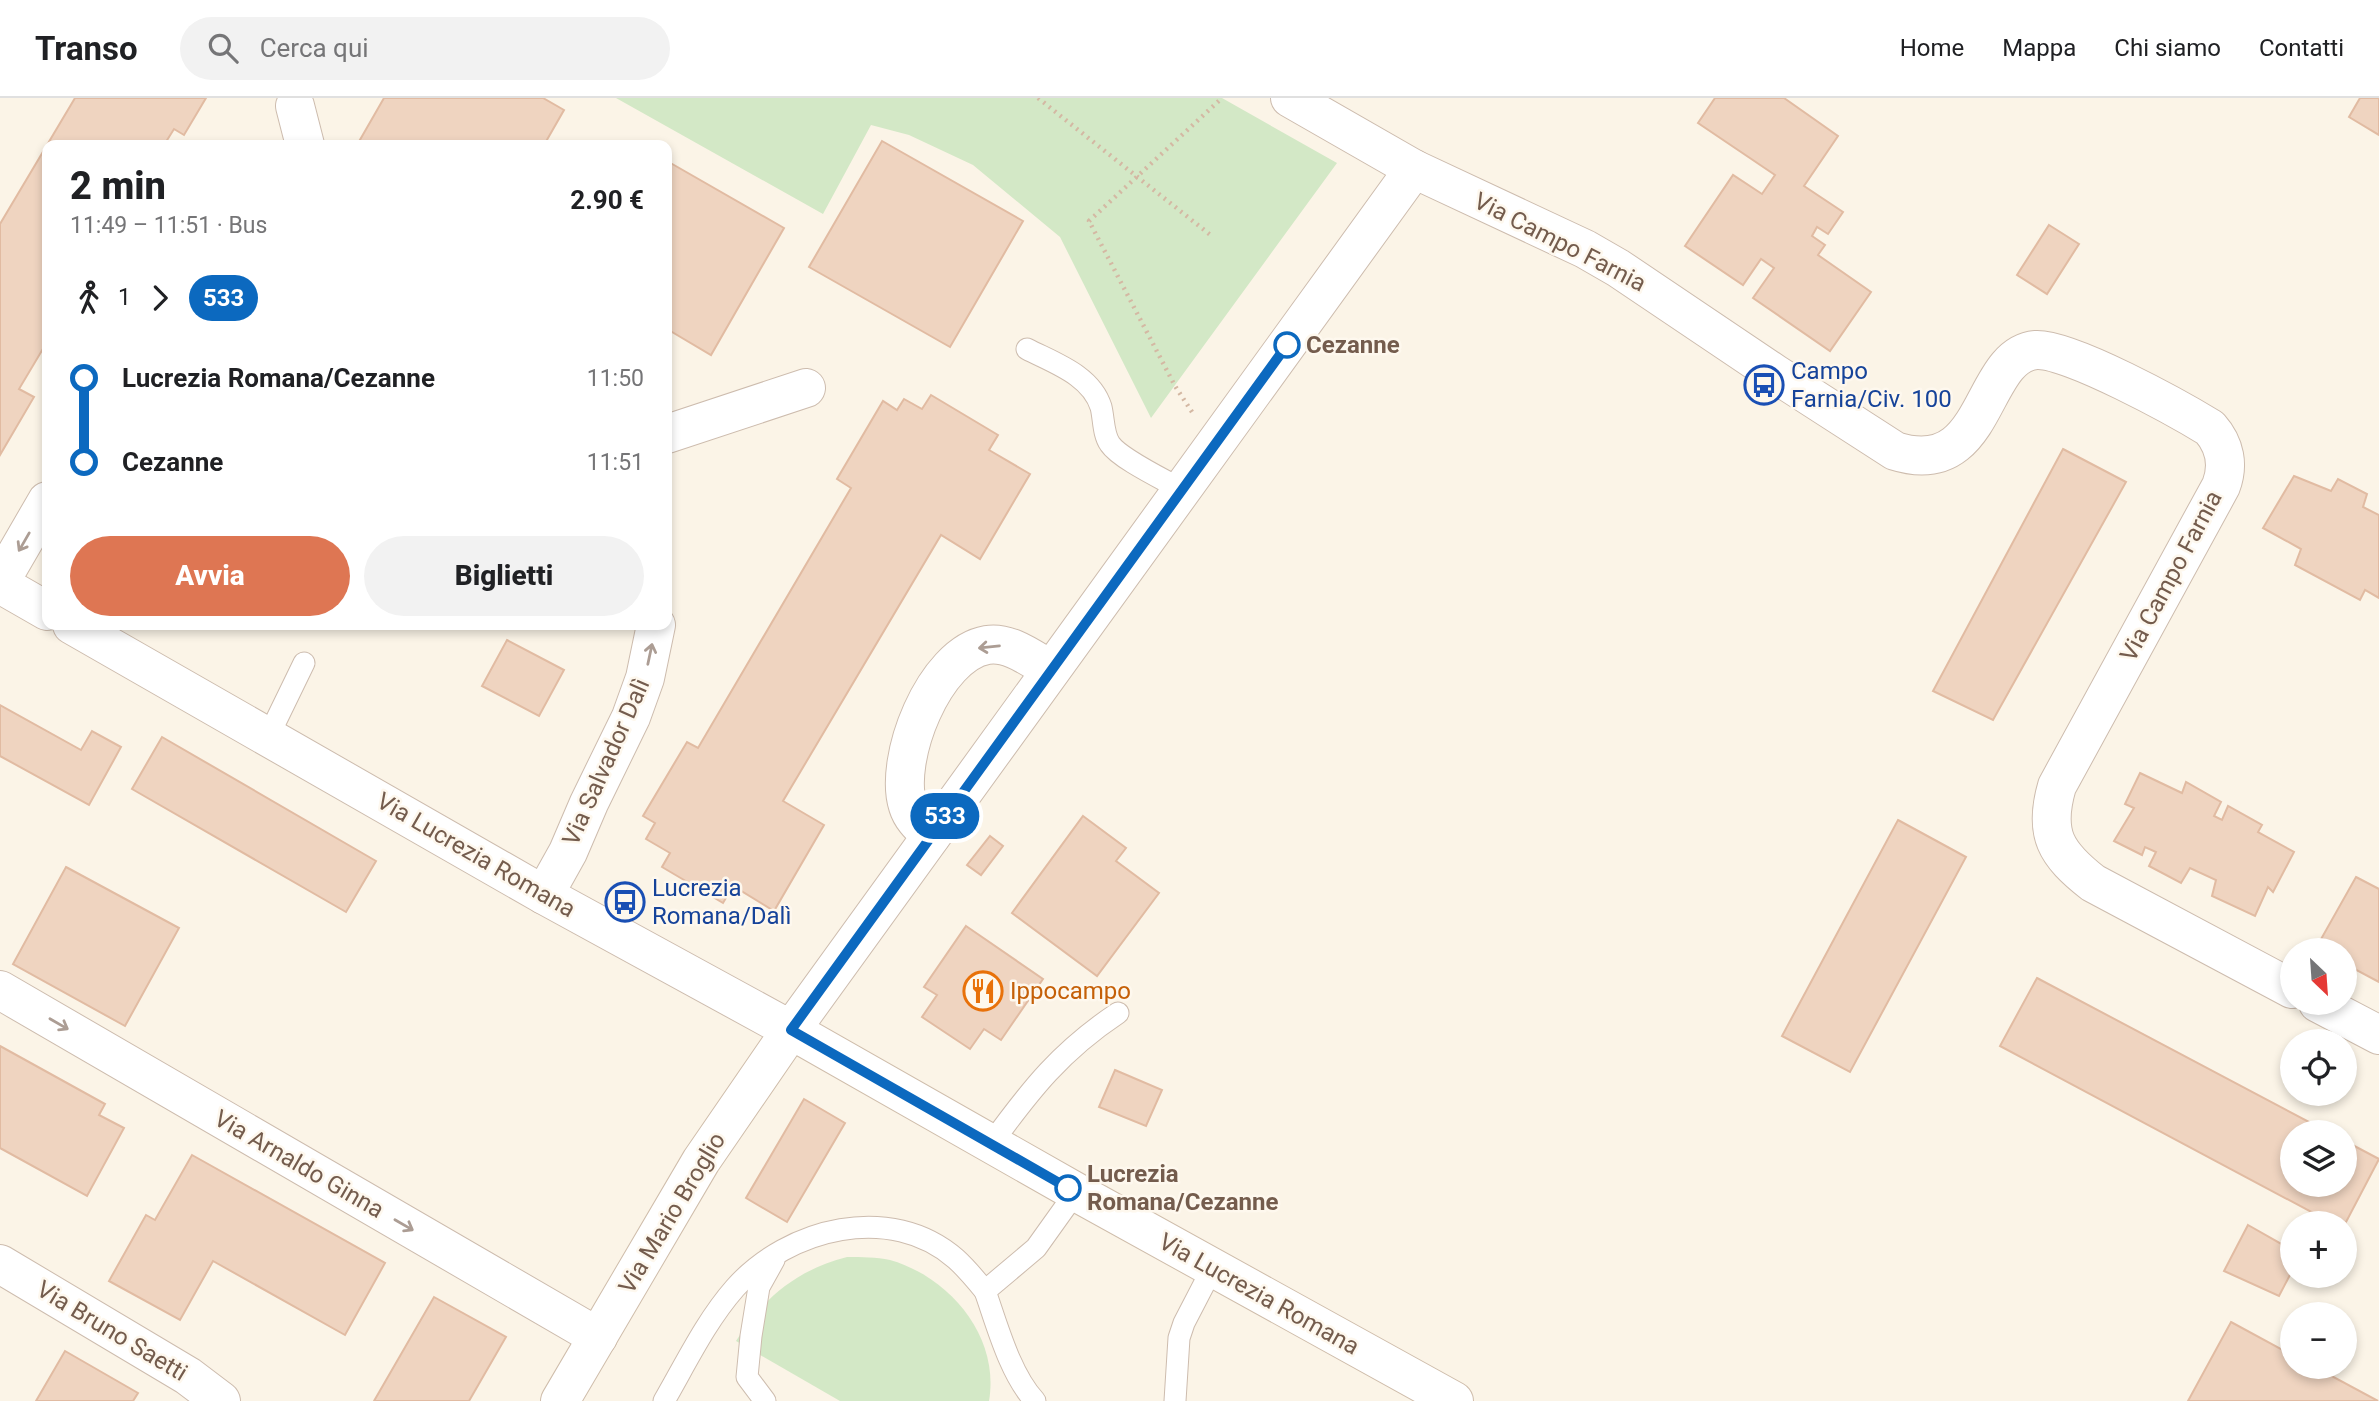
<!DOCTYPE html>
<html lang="it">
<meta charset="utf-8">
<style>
:root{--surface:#fff;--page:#f2f2f2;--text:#202124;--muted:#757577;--line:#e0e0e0;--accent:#de7653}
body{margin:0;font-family:Roboto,sans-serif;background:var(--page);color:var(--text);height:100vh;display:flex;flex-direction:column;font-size:26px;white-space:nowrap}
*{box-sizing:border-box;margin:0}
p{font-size:23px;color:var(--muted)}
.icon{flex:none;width:38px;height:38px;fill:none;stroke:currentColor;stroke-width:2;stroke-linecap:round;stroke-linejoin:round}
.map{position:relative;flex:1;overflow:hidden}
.sheet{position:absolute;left:42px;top:42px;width:630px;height:490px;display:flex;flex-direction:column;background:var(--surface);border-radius:14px;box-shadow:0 4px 10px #0003}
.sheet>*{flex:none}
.badge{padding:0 14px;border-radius:23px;font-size:24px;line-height:46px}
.needle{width:46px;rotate:155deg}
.buttons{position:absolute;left:2280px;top:840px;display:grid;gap:14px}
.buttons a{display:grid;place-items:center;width:77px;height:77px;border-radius:50%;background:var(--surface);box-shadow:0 4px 10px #0003;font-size:35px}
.map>.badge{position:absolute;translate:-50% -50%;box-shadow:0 0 0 4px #fff}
.legs{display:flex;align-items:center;gap:10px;height:77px;padding:0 28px;font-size:23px}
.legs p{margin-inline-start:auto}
.summary{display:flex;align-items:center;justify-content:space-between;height:119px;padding:0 28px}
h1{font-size:38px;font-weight:800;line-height:52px}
.button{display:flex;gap:14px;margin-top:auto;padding:14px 28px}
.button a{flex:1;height:80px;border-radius:42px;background:var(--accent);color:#fff;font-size:28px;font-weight:800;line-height:80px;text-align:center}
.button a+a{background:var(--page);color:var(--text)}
ul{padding:0 28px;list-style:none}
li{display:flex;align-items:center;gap:24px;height:84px;font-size:26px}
li i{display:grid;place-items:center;width:10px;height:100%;margin:0 9px;background:currentColor}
li i::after{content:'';width:18px;height:18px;margin:-9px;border:5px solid;border-radius:50%;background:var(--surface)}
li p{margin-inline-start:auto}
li:first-child i{background:linear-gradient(#0000 50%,currentColor 0)}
li:last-child i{background:linear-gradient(currentColor 50%,#0000 0)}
header{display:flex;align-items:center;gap:42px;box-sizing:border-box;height:98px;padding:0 35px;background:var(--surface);border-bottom:2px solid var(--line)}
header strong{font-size:33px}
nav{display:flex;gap:38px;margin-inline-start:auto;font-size:24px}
.search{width:490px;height:63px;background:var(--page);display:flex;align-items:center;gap:18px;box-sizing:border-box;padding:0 24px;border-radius:38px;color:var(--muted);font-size:26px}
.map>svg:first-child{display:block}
</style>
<header>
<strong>Transo</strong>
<div class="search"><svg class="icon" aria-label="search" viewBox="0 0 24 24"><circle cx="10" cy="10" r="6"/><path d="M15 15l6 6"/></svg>Cerca qui</div>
<nav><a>Home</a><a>Mappa</a><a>Chi siamo</a><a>Contatti</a></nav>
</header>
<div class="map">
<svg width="2379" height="1303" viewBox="0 0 2379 1303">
<rect width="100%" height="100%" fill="#fbf4e7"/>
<!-- green -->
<g fill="#d3e8c6">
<path d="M616,0H1222L1337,65L1151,320L1060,139L973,67L909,37L871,27L823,116Z"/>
<path d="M847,1159C862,1159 876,1159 890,1162C950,1179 1000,1239 989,1303H840L736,1243C764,1199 797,1172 847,1159Z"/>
</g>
<!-- building -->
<g fill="#efd4c0" stroke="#e1bba2" stroke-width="2">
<path d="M75,0H206L184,37L174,31L164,47H47V244L19,291L34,299L0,357V126Z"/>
<path d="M384,0H543L564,12L544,47H357Z"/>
<path d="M1715,0H1784L1838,38L1804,88L1843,114L1828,136L1817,129L1812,138L1825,147L1818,157L1871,194L1830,253L1753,200L1774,170L1761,161L1743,187L1685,148L1733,77L1762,96L1775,77L1698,25Z"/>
<path d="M2360,0H2379V37L2349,19Z"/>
<path d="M882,43L1023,123L950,249L809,169Z"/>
<path d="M667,63L784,130L711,257L667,231Z"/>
<path d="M2049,127L2079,146L2047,196L2017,177Z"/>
<path d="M931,297L998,337L989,352L1030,376L980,461L941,437L783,703L824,727L774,813L733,788L723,805L662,769L670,755L646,741L655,725L643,718L687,644L698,650L851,390L837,381L883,303L897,312L904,301L922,311Z"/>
<path d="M2063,351L2126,384L1993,622L1933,593Z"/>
<path d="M2294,378L2331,393L2338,381L2367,396L2363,409L2379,417V500L2365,492L2360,502L2295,467L2301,451L2263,430Z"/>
<path d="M507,542L564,572L539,618L482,588Z"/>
<path d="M0,607L81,652L92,633L121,649L89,707L0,658Z"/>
<path d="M162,639L376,763L346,814L132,691Z"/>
<path d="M2140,675L2182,695L2186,684L2221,704L2214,718L2222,722L2228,708L2262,727L2258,734L2294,754L2273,794L2268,789L2255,818L2212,798L2216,782L2190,770L2181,785L2149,768L2156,754L2145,749L2142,757L2114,743L2134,710L2125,706Z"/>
<path d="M1083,718L1126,750L1116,763L1159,795L1097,878L1012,815Z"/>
<path d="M1898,722L1966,759L1850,974L1782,938Z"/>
<path d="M990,738L1003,748L981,777L967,767Z"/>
<path d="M66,769L179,830L125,928L13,866Z"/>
<path d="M2356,779L2379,791V884L2345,866V852H2320L2316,850Z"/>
<path d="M966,828L1043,881L1001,942L984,931L970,951L922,919L937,897L924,889Z"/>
<path d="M2037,880L2328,1034H2292V1087H2345V1043L2379,1061L2345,1126L2332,1125L2000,948Z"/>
<path d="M0,948L105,1006L99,1017L124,1030L87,1098L0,1050Z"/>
<path d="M1115,972L1162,992L1146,1028L1099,1009Z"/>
<path d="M804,1001L845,1025L787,1124L746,1100Z"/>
<path d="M192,1057L385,1165L345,1237L213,1163L180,1222L109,1183L146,1117L155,1122Z"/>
<path d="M2248,1127L2292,1152V1173L2279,1198L2224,1173Z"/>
<path d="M434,1199L506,1239L469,1303H374Z"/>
<path d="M2231,1224L2292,1257V1269H2315L2378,1303H2188Z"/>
<path d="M65,1253L138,1295L133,1303H36Z"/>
</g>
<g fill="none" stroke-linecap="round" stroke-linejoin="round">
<!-- lane casing -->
<g stroke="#cdbcae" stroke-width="23">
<g id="lane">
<path d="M1027,251C1054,265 1091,277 1101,309C1104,321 1103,336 1110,346C1120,361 1165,382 1182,392"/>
<path d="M269,637L304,565"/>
<path d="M991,1046C1031,991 1061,953 1118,915"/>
<path d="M664,1303C686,1265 706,1223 735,1190C788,1130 891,1104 956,1161C967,1171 976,1182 985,1193"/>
<path d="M765,1303L747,1279L751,1238L759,1189L774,1162"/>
<path d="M1035,1303C1010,1276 997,1227 985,1193L1036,1150L1076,1094"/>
<path d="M1175,1303L1179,1240L1184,1225L1212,1171"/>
</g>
</g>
<!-- street casing -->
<g stroke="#cdbcae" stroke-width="40">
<g id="street">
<path d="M1290,0L1414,71L1585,151L1618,170L1774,275L1895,353C1990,383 1978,257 2036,252C2069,250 2179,311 2210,330C2225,347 2229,367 2221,388L2057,688C2043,736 2056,756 2093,785L2292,891"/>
<path d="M295,8L305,47"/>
<path d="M667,336L806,290"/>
<path d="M0,484L47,403"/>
<path d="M0,486L47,513"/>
<path d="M72,527L544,797L791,932L1414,71"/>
<path d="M931,738C922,729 912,721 908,708C893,662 934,556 987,547C1009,543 1032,561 1051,572"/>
<path d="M544,797L568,754L589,705L631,619L645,580L656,527"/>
<path d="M0,892L598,1239"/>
<path d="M2318,905L2379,937"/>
<path d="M0,1166L188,1278L221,1303"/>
</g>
</g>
<!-- secondary casing -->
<g stroke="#cfbdab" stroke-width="40">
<path id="secondary" d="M560,1303L701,1063L791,932L1076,1094L1454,1303"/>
</g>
<!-- path -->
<g stroke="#d4b8a3" stroke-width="4.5" stroke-dasharray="2 5" stroke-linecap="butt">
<path d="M1038,0L1213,139"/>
<path d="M1192,314L1175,288L1089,123L1222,0"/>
</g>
<!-- lane -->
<use href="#lane" stroke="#fff" stroke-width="21"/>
<!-- street -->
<use href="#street" stroke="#fff" stroke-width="38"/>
<!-- secondary -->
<use href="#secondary" stroke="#fff" stroke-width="38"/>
</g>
<!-- one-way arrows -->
<defs><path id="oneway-shaft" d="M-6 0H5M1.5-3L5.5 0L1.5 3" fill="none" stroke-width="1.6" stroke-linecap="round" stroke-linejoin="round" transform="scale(1.75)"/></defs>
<g stroke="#ac9d94">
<use href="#oneway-shaft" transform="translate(24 444) rotate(120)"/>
<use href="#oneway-shaft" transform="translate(989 549) rotate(174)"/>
<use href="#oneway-shaft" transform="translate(650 556) rotate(-78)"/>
<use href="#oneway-shaft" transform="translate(59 926) rotate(30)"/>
<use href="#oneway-shaft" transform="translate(404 1127) rotate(30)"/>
</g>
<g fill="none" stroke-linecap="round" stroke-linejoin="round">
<!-- line-1 casing -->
<g stroke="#fff" stroke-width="16">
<path id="line-1" d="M1068,1090L791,932L1287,247"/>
</g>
<!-- line-1 -->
<use href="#line-1" stroke="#0c69bf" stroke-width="10"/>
</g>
<!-- icons -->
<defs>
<g id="bus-ring" transform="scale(2.0125)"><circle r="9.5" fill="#fef8ee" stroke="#1a4fb4" stroke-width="1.5"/><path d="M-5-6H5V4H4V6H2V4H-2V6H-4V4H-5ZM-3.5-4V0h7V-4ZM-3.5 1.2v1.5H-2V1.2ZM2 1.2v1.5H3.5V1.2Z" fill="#1a4fb4"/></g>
<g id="restaurant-ring" transform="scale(2.0125)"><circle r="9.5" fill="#fef8ee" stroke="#e8710a" stroke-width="1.5"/><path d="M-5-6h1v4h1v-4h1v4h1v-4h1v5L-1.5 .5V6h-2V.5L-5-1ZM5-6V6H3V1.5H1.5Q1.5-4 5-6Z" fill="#e8710a"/></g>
</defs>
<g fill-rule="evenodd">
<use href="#bus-ring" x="1764" y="287"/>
<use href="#bus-ring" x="625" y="804"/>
<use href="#restaurant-ring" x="983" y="893"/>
</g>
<!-- markers -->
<g fill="#fff" stroke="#0c69bf" stroke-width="3.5">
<circle cx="1287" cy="247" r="12"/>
<circle cx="1068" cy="1090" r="12"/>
</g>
<g text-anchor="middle" stroke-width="5" stroke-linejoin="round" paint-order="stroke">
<!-- street labels -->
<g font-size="24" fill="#745c4d" stroke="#fef8ee">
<text transform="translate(1560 144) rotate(27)" y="8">Via Campo Farnia</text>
<text transform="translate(2171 478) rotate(-62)" y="8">Via Campo Farnia</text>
<text transform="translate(606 664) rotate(-66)" y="8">Via Salvador Dalì</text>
<text transform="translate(476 757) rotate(30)" y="8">Via Lucrezia Romana</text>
<text transform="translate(299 1066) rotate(30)" y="8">Via Arnaldo Ginna</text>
<text transform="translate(672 1115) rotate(-59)" y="8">Via Mario Broglio</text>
<text transform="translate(1259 1196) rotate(29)" y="8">Via Lucrezia Romana</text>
<text transform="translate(112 1233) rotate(31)" y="8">Via Bruno Saetti</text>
</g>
<!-- stop labels -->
<g font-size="24" font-weight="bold" fill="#745c4d" stroke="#fef8ee" text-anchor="start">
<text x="1306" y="255">Cezanne</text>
<text x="1087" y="1084">Lucrezia<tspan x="1087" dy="28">Romana/Cezanne</tspan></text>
</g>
<!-- transit labels -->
<g font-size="24" fill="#164399" stroke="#fef8ee" text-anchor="start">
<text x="1791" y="281">Campo<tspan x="1791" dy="28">Farnia/Civ. 100</tspan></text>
<text x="652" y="798">Lucrezia<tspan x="652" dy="28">Romana/Dalì</tspan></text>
</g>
<!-- food labels -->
<g font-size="24" fill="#c56008" stroke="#fef8ee" text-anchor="start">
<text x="1010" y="901">Ippocampo</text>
</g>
</g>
</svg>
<div class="buttons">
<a><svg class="needle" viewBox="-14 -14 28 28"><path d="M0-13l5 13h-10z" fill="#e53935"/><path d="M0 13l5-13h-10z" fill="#757577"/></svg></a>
<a><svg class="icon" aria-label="locate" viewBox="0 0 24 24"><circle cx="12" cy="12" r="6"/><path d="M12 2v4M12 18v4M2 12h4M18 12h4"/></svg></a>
<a><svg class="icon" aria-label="layers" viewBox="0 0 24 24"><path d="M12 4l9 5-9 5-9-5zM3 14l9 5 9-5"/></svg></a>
<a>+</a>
<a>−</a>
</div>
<b class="badge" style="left:945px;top:718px;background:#0c69bf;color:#fff">533</b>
<section class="sheet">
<div class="summary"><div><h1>2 min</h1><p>11:49 – 11:51 · Bus</p></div><b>2.90 €</b></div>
<div class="legs"><svg class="icon" aria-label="walk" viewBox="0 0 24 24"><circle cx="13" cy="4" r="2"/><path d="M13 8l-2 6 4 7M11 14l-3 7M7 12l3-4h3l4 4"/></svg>1<svg class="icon" aria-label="forward" viewBox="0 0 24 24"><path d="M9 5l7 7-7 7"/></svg><b class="badge" style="background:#0c69bf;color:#fff">533</b></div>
<ul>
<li><i style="color:#0c69bf"></i><b>Lucrezia Romana/Cezanne</b><p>11:50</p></li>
<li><i style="color:#0c69bf"></i><b>Cezanne</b><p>11:51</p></li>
</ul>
<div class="button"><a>Avvia</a><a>Biglietti</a></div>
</section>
</div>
